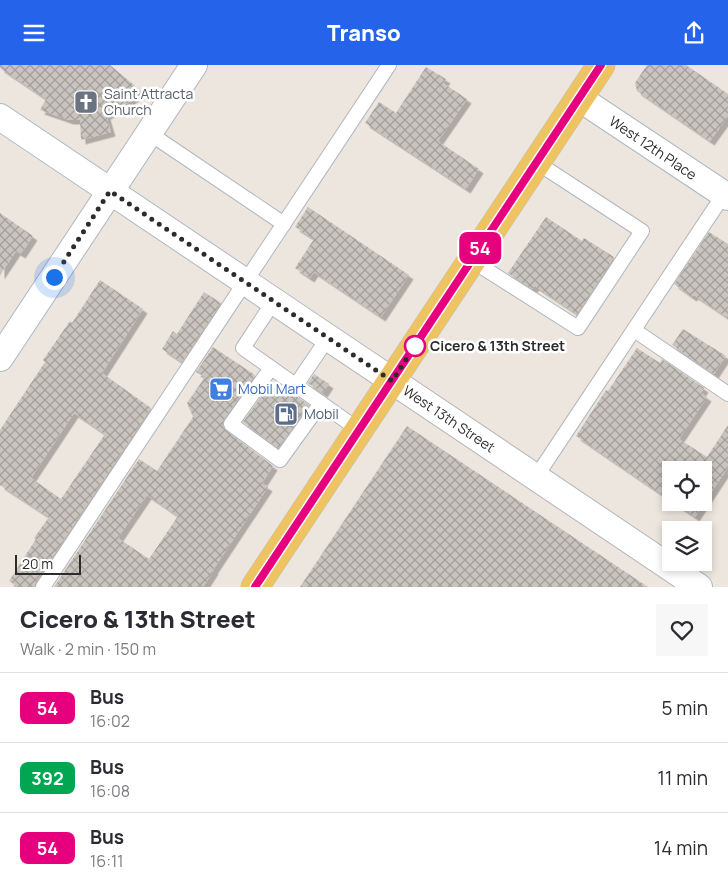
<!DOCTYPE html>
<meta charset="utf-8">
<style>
:root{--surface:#fff;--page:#f7f7f7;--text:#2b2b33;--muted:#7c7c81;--line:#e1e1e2;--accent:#2563eb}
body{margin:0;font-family:Manrope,sans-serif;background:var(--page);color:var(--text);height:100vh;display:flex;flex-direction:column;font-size:19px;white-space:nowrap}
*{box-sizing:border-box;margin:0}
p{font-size:16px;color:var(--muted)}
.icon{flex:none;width:28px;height:28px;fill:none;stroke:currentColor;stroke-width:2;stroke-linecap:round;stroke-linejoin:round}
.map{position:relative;height:522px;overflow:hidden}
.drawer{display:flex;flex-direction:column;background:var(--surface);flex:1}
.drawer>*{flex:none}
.badge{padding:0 10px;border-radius:8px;font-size:18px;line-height:32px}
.buttons{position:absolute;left:662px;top:396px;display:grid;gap:10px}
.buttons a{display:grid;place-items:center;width:50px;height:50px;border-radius:0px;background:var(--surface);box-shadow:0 2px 8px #0003;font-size:25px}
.scale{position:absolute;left:15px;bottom:12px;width:66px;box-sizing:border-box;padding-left:5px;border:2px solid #2c2c2c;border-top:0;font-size:14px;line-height:18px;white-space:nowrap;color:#2c2c2c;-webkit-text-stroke:4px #fff;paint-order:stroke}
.you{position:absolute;width:25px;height:25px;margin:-12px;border:4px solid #fff;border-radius:50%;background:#1a73e8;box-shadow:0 0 0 8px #1a73e833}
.map>.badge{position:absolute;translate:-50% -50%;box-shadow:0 0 0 2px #fff}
.round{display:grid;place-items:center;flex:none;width:52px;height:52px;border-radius:0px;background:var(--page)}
.headline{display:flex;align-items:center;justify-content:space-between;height:85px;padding:0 20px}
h1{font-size:24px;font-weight:800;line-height:38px}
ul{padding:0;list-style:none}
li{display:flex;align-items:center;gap:15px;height:70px;padding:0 20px;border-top:1px solid var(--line)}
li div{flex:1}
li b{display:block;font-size:19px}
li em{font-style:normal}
li .badge{min-width:55px;font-weight:700;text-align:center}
header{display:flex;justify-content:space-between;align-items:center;height:65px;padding:0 20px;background:var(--accent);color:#fff;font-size:22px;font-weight:800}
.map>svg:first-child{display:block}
</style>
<header><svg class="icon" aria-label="menu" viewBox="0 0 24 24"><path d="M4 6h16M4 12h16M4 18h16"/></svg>Transo<svg class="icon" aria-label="share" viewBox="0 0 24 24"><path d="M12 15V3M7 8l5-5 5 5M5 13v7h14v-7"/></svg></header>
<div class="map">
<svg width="728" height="522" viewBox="0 0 728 522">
<defs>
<pattern id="building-cross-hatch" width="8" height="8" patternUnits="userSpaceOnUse" patternTransform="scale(1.25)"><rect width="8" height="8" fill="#c9c4bd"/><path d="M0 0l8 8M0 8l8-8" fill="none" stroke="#a39f9a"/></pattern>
<filter id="shadow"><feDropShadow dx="4.5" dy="4.5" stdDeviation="0" flood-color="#0004"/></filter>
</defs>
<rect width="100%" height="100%" fill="#ede6df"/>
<!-- building -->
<g fill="url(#building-cross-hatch)" fill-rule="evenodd" filter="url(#shadow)">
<path d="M0,0H110L141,26L125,40L123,43L106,50L111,67L81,75L80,55H69L40,45L46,34L0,3Z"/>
<path d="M647,0H686L728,29V51L710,76L637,26L635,18Z"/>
<path d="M426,2L446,14L443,18L467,34L438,76L479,104L466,124L365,58L379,37L396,48Z"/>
<path d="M308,142L409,210L381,252L314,207L310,213L295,203L314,174L295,162Z"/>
<path d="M0,148L33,171L21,189L16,186L0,210Z"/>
<path d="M546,152L582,176L584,173L614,192L577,249L535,221L532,224L508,208Z"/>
<path d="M709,167L728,179V253L694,230L692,232L674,219Z"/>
<path d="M100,215L143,244L102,308L151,343L36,517L34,522H18L9,516L36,474L34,473L49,452L0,420V365L45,297L43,295L70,256L72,258ZM74,348L105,369L61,434L31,413Z"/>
<path d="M204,227L221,238L182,297L162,284L173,266L177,269Z"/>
<path d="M683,264L726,291L714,309L672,280Z"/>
<path d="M213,282L255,310L224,354L223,363L273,401L262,418L268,422L213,505H214L203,522H54L139,394L157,406L193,352L187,338L205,312L196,307ZM147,430L178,451L149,494L118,473Z"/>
<path d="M637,283L660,298L662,294L704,323L701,328L707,332L679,374L707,392L728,360V402L695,452L674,438H704V405H671V436L576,371L606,325L608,326Z"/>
<path d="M314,309L329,319L323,328L308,318Z"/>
<path d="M269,320L279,327L283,322L309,340L278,383L243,357Z"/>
<path d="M407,361L648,522H300Z"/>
</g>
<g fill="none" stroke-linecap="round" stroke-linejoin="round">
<!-- lane casing -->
<g stroke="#b2b6bf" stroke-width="16">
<g id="lane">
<path d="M149,68L284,159"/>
<path d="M471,195L578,263L642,166L536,97"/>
<path d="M274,236L243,283L359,365"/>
<path d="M634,265L728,329"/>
<path d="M271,303L231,359L280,395L321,338"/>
<path d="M296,320L328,273"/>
<path d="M536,412L726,126"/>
<path d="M43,522L389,0"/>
</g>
</g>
<!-- street casing -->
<g stroke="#b2b6bf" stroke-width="28">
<g id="street">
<path d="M579,33L728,132"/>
<path d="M0,52L699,522"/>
<path d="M0,293L194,0"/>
</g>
</g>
<!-- primary casing -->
<g stroke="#c4c4c4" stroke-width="29">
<path id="primary" d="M255,522L601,0"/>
</g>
<!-- lane -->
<use href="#lane" stroke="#fff" stroke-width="14"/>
<!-- street -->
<use href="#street" stroke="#fff" stroke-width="26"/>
<!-- primary -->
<use href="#primary" stroke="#eec362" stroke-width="28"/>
</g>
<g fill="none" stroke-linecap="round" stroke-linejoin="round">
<!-- line casing -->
<g stroke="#fff" stroke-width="11">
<path id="line" d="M255,522L601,0"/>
</g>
<!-- line -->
<use href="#line" stroke="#e6007e" stroke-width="8"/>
<!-- walk -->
<path stroke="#2c2c2c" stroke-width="5" stroke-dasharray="0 9" d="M54,212L110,126L392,316L415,281"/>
</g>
<!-- icons -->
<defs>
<g id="church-square" transform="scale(1.25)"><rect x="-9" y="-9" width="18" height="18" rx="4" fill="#6b7280" stroke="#fff"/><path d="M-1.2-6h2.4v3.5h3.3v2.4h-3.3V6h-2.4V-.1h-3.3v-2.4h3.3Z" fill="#fff"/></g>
<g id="supermarket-square" transform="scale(1.25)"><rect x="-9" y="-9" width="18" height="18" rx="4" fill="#3f7fe0" stroke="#fff"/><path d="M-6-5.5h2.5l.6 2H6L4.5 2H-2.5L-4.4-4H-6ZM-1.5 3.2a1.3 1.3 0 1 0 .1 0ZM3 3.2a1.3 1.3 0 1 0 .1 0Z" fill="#fff"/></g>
<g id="fuel-square" transform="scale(1.25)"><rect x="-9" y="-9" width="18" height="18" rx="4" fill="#5c6f8a" stroke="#fff"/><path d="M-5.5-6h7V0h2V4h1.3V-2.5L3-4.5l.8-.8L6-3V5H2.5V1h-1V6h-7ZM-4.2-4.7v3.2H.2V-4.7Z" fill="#fff"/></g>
</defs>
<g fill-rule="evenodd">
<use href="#church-square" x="86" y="37"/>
<use href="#supermarket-square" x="221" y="324"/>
<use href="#fuel-square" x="286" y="349"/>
</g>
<!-- markers -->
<circle fill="#fff" stroke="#e6007e" stroke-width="2.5" cx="415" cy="281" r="10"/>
<g text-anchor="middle" stroke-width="5" stroke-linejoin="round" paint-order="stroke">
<!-- worship labels -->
<g font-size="14" fill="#5b616d" stroke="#fff" text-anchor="start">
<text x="104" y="34">Saint Attracta<tspan x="104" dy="16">Church</tspan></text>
</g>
<!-- street labels -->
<g font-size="14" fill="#2c2c2c" stroke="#fff">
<text transform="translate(653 83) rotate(34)" y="5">West 12th Place</text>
<text transform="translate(449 354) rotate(34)" y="5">West 13th Street</text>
</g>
<!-- stop labels -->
<g font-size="14" font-weight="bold" fill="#2c2c2c" stroke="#fff" text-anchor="start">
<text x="430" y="286">Cicero &amp; 13th Street</text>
</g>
<!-- shop labels -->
<g font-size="14" fill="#366cbe" stroke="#fff" text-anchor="start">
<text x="238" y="329">Mobil Mart</text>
</g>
<!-- service labels -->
<g font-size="14" fill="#4e5e75" stroke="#fff" text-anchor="start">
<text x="304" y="354">Mobil</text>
</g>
</g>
</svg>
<div class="buttons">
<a><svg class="icon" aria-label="locate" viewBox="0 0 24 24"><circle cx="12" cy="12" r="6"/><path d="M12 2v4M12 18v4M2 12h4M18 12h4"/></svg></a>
<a><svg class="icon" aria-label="layers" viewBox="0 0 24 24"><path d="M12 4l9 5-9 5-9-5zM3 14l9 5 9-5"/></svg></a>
</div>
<div class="scale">20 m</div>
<div class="you" style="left:54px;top:212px"></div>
<b class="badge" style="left:480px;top:183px;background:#e6007e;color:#fff">54</b>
</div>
<section class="drawer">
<div class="headline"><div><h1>Cicero &amp; 13th Street</h1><p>Walk · 2 min · 150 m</p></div><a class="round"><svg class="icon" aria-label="heart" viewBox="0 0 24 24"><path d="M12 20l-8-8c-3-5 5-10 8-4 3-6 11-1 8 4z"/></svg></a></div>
<ul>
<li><span class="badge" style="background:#e6007e;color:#fff">54</span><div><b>Bus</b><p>16:02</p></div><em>5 min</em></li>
<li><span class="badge" style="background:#00a651;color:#fff">392</span><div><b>Bus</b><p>16:08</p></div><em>11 min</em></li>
<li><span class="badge" style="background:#e6007e;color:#fff">54</span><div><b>Bus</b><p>16:11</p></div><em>14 min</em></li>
</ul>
</section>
